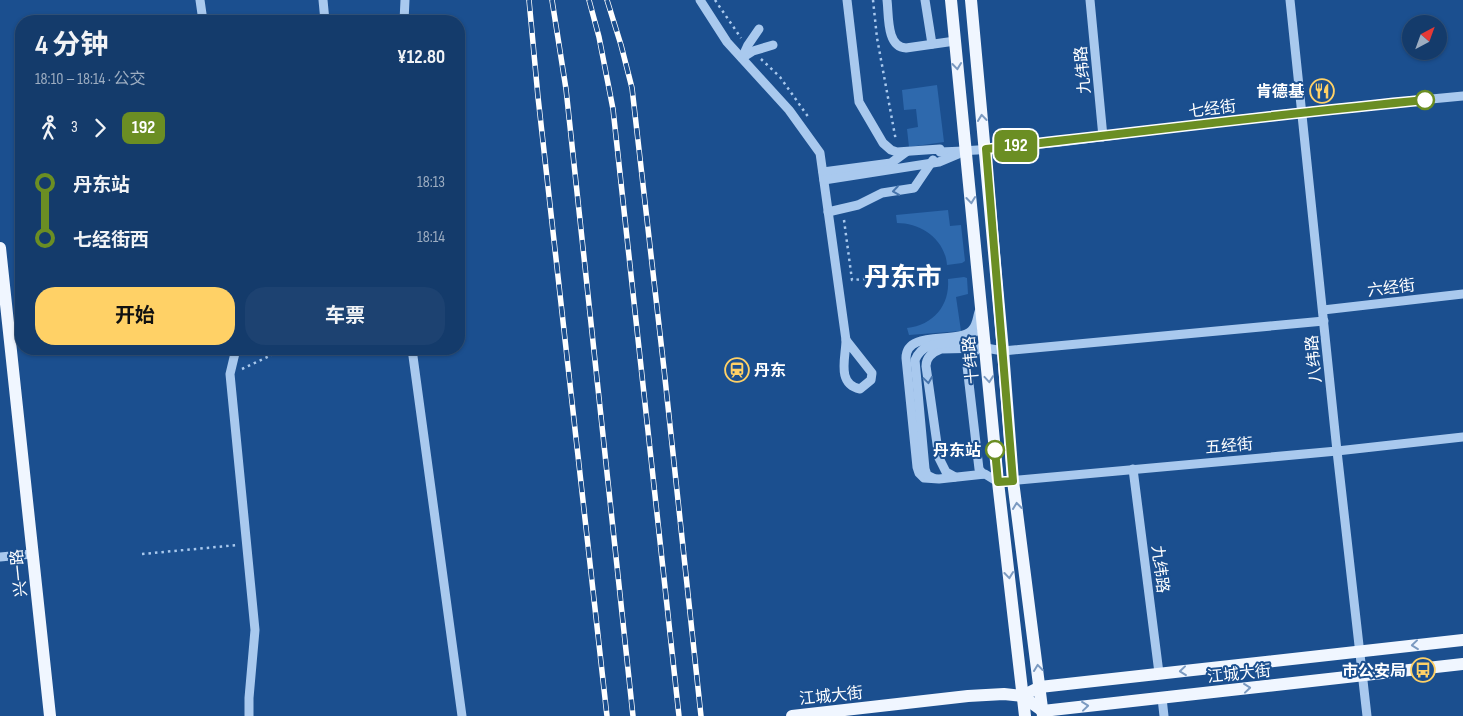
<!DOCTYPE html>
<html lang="zh">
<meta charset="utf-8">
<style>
:root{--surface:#143b6b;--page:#1d4271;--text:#f1f3f6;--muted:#9dadc1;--line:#33557e;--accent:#ffd166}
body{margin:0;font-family:"Sofia Sans Condensed","Noto Sans SC",sans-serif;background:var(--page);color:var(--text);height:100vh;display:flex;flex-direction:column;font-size:19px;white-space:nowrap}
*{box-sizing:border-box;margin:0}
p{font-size:16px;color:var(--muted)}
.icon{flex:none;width:28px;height:28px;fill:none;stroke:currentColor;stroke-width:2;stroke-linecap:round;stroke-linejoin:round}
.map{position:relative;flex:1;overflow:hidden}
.panel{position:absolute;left:15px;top:15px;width:450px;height:340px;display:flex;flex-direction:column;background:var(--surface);border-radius:20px;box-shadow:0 1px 4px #0004,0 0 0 1px var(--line)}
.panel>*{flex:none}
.badge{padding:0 10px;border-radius:8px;font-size:18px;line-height:32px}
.needle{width:32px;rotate:41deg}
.fabs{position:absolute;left:1402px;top:15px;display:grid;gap:10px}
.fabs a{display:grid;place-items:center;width:45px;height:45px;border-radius:50%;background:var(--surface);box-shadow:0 1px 4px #0004,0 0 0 1px var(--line);font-size:25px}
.map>.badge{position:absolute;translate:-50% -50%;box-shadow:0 0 0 2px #fff}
.legs{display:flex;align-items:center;gap:8px;height:55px;padding:0 20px;font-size:16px}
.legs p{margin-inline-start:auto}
.head{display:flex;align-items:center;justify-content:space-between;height:85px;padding:0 20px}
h1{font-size:28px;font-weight:700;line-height:38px}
.action{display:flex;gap:10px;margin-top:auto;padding:10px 20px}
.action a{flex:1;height:58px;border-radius:20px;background:var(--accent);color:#111;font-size:20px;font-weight:700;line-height:58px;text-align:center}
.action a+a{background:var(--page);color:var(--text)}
ul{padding:0 20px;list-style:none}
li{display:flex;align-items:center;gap:18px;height:55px;font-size:19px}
li i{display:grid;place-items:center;width:8px;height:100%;margin:0 6px;background:currentColor}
li i::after{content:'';width:12px;height:12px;margin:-6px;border:4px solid;border-radius:50%;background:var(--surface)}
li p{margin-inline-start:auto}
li:first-child i{background:linear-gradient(#0000 50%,currentColor 0)}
li:last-child i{background:linear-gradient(currentColor 50%,#0000 0)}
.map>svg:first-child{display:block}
</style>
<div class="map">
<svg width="1463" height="716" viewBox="0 0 1463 716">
<rect width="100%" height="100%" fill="#1b4f8f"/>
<!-- green -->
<g fill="#2e69ad">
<path d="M937,85L944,142L909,147L907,129L918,127L916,109L904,110L902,90Z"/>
<path d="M948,210L950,226L961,225L965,261L962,263L947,265C945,239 921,223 897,223L896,215Z"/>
<path d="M964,277L967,278L968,294L956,297L961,331L909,335L907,328C933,325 950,306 948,279Z"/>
</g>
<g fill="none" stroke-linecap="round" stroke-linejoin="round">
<!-- path -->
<g stroke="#a9c9ee" stroke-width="2.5" stroke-dasharray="2.5 4" stroke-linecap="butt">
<path d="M715,0L741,38"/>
<path d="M873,0L877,38L896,141"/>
<path d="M761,59L780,77L809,118"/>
<path d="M844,220L852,280L876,278"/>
<path d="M242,369L284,349"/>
<path d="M142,554L238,545"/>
</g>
<!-- minor -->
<g stroke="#a9c9ee" stroke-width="9">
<path d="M200,0L203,21"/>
<path d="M323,0L325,21"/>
<path d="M700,0L727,42L789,110L820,153L846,340"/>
<path d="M847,0L859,102L883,143L891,150L897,152L940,149V152C1019,149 1099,137 1177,127C1272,115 1368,105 1463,96"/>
<path d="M887,0C889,15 886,47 906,48L955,41"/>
<path d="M925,0L932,44"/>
<path d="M1090,0L1103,137"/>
<path d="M1290,0L1337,451L1367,716"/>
<path d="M404,21L405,0"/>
<path d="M742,58L753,51L773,45"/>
<path d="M742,58L748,45L759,29"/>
<path d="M823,172L891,163L906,152"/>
<path d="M824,180L939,162L958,154"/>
<path d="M828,212L858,205L882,193L914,188L933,160"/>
<path d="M1323,310L1463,294"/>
<path d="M979,312C977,318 977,325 972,330C958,345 906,329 906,358L917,467L919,473L924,478L939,479L985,474L998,482L1337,451L1463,437"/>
<path d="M846,340L872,373L871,380L860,389C836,384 846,357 846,340Z"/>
<path d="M978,348L970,357L967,366L979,469L983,474"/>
<path d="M236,349L230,374L255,630L249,698V716"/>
<path d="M412,349L462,716"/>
<path d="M1133,469L1159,673"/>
<path d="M955,477L946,472L939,458L926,366C926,357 933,352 941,349L986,348L1003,351L1324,321"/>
<path d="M933,478L927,475L925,469L915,360C927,332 960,353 974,333"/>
<path d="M0,557L32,554"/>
<path d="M1162,698L1164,716"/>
</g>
<!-- major -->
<g stroke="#f0f6ff" stroke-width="12">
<path d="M951,0L998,482L1025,716"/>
<path d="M971,0L1003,351L1013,481L1043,716"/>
<path d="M0,248L50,716"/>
<path d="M1463,640L1040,687L1022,696L1043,711L1463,664"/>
<path d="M792,716L968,696L1004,694L1022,696"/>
</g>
<!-- rail casing -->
<g stroke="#fff" stroke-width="5.5">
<g id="rail">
<path d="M529,0L538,97L607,716"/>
<path d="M552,0L566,89L633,716"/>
<path d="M589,0L599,37L613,109L679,716"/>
<path d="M607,0L621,45L632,88L664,369L701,716"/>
</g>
</g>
<!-- rail -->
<use href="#rail" stroke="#1b4f8f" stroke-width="4" stroke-dasharray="11" stroke-linecap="butt"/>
</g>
<!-- one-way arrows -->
<defs><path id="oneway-chevron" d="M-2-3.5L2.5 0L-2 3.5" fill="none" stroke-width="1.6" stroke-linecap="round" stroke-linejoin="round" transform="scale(1.25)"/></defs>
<g stroke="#7b9ac1">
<use href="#oneway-chevron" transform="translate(957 66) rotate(84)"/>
<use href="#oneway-chevron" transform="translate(982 118) rotate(-96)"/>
<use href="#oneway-chevron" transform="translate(971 200) rotate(84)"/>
<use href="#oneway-chevron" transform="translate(989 379) rotate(85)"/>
<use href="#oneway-chevron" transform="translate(1017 506) rotate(-97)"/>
<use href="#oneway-chevron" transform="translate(1009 575) rotate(84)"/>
<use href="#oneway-chevron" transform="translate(1415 645) rotate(174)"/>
<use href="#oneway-chevron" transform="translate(1038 668) rotate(-97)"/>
<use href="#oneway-chevron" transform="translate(1183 671) rotate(174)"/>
<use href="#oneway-chevron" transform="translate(1247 688) rotate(-6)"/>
<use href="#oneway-chevron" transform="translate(1085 706) rotate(-6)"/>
</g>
<g stroke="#4674ac">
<use href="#oneway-chevron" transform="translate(896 191) rotate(172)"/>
<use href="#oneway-chevron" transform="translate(928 380) rotate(82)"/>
</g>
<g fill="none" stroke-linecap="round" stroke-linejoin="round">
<!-- line-1 casing -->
<g stroke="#fff" stroke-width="11">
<path id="line-1" d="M995,450L998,482L1013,481L986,149C1132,133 1278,114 1425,100"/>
</g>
<!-- line-1 -->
<use href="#line-1" stroke="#6b8e23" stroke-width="8"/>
</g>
<!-- icons -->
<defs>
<g id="restaurant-ring" transform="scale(1.25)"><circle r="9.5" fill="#1b4f8f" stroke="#ffd166" stroke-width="1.5"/><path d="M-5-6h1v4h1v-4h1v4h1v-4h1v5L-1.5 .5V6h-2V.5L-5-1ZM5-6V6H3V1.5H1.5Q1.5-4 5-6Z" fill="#ffd166"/></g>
<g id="station-ring" transform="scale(1.25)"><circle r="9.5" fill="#1b4f8f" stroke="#ffd166" stroke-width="1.5"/><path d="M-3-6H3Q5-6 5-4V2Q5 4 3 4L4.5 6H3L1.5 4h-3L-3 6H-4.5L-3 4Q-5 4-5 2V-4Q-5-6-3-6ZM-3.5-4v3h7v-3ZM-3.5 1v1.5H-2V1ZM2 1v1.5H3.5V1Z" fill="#ffd166"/></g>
<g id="bus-ring" transform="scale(1.25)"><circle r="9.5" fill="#1b4f8f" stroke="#ffd166" stroke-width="1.5"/><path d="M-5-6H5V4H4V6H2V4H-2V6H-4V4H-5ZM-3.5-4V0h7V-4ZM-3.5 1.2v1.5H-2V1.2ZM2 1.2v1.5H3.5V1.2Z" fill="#ffd166"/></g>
</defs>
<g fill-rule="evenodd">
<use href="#restaurant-ring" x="1322" y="91"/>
<use href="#station-ring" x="737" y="370"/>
<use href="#bus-ring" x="1423" y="670"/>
</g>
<!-- markers -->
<g fill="#fff" stroke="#6b8e23" stroke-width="2.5">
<circle cx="1425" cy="100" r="9"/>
<circle cx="995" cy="450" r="9"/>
</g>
<g text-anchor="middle" stroke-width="4" stroke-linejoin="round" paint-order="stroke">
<!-- street labels -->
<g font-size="16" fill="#fff" stroke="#1b4f8f">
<text transform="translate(1082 70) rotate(-95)" y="6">九纬路</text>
<text transform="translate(1212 108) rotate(-7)" y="6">七经街</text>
<text transform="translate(1391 287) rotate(-7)" y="6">六经街</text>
<text transform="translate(1313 359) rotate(-95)" y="6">八纬路</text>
<text transform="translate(970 360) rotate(-95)" y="6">十纬路</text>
<text transform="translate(1229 445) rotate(-5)" y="6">五经街</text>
<text transform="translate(1161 569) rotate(83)" y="6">九纬路</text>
<text transform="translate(18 573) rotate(-96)" y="6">兴一路</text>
<text transform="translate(1239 673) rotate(-6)" y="6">江城大街</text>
<text transform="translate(831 695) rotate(-6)" y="6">江城大街</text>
</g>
<!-- poi labels -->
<g font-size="16" font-weight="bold" fill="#fff" stroke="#1b4f8f" text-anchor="end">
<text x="1304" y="97">肯德基</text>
<text x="754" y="376" text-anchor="start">丹东</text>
<text x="1406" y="676">市公安局</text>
</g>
<!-- stop labels -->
<g font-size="16" font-weight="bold" fill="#fff" stroke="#1b4f8f" text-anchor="end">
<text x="981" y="456">丹东站</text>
</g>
<!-- town labels -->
<g font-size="26" font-weight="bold" fill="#fff" stroke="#1b4f8f">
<text x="903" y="286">丹东市</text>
</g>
</g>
</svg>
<div class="fabs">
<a><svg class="needle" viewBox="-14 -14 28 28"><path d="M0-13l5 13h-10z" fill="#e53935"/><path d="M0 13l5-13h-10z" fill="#9dadc1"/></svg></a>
</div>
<b class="badge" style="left:1016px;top:146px;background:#6b8e23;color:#fff">192</b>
<section class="panel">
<div class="head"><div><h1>4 分钟</h1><p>18:10 – 18:14 · 公交</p></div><b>¥12.80</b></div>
<div class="legs"><svg class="icon" aria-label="walk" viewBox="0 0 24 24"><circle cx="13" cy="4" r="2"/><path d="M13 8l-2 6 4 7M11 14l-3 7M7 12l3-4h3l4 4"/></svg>3<svg class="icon" aria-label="forward" viewBox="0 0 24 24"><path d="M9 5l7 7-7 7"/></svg><b class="badge" style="background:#6b8e23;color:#fff">192</b></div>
<ul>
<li><i style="color:#6b8e23"></i><b>丹东站</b><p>18:13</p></li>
<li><i style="color:#6b8e23"></i><b>七经街西</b><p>18:14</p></li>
</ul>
<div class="action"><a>开始</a><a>车票</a></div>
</section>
</div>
